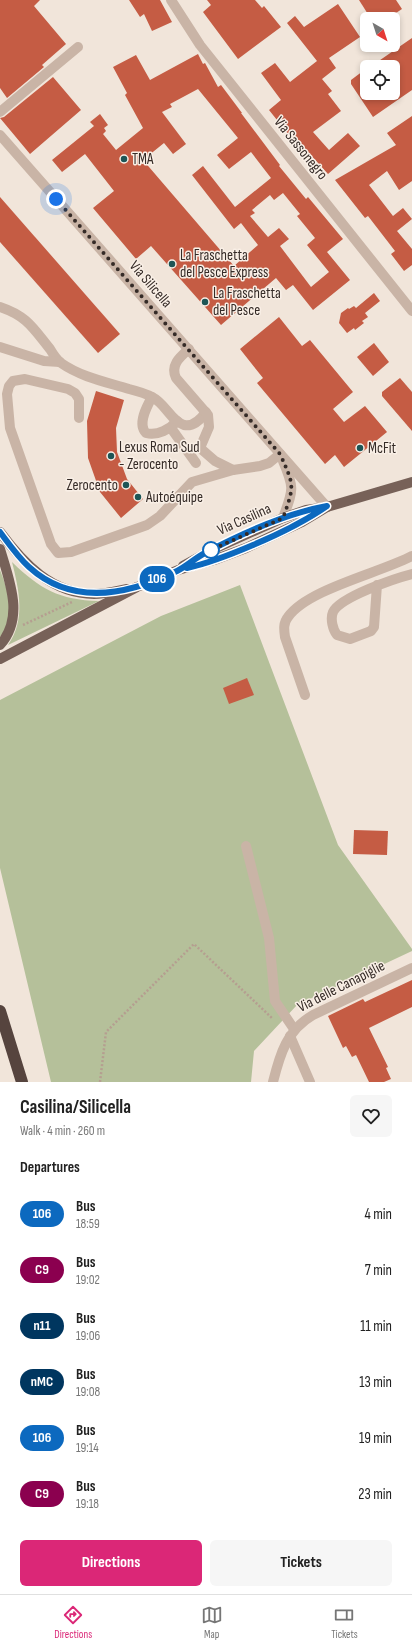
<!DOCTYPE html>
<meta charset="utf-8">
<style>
:root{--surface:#fff;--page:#f6f6f6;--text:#222;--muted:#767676;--line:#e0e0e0;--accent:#db2777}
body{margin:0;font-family:"Sofia Sans Condensed",sans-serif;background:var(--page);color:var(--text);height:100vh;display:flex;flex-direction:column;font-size:15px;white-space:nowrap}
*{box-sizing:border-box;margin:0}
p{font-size:13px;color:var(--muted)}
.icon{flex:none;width:22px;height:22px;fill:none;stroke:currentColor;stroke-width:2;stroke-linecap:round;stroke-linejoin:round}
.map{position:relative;height:1082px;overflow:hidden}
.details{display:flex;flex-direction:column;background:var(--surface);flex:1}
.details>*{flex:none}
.badge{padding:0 8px;border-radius:13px;font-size:14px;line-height:26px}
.needle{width:26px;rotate:141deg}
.tools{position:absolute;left:360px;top:12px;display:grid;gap:8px}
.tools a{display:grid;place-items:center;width:40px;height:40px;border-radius:6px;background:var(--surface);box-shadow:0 2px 6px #0003;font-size:20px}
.you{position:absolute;width:20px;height:20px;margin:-10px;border:3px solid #fff;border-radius:50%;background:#1a73e8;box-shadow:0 0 0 6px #1a73e833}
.map>.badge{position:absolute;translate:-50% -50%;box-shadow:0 0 0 2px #fff}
h2{padding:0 20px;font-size:15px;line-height:36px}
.round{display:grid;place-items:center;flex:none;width:42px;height:42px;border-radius:6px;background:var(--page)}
.head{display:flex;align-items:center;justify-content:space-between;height:68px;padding:0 20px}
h1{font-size:19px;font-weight:700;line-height:30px}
.action{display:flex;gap:8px;margin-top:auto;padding:8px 20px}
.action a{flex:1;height:46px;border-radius:6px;background:var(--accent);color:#fff;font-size:16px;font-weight:700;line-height:46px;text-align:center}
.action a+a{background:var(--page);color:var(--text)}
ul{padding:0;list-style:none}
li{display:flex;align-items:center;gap:12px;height:56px;padding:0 20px}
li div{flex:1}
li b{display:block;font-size:15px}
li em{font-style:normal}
li .badge{min-width:44px;font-weight:700;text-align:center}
.dock{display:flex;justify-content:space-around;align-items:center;height:56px;border-top:1px solid var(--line);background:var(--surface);font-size:11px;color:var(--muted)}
.dock a{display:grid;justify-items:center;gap:2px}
.dock .active{color:var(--accent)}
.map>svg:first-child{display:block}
</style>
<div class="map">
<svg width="412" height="1082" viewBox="0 0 412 1082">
<rect width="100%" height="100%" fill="#f1e5da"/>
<!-- green -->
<g fill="#b5c09a">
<path d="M12,562C40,589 59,600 99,601L8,645C26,620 19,590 12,562Z"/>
<path d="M0,570C8,590 16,617 0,637Z"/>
<path d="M240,585L338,845L412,949V951L297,1005L254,1051L251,1082H51L0,868V700L161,616Z"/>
</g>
<!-- building -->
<g fill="#c55c44" fill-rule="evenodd">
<path d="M0,0H40L34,6L66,44L42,65L44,67L7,98L0,88Z"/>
<path d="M129,0H160L172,22L152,31L144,14L140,17Z"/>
<path d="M207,0H255L262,8L264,6L281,27L238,59L203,12L211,5Z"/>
<path d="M359,0H396L402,9L387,19H371Z"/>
<path d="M338,4L360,37L329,58L336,68L322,79L332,91L328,94L341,111L313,132L329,150L348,133L360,146L328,174L300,143L297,145L269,110L281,100L261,73L275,63L290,82L317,61L287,23L295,16L304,27Z"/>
<path d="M412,38V90L373,117L351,84V80L367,68V93H393V67H370Z"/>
<path d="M198,54L203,64L205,63L218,87L221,85L242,113H241L280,165L279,166L306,199L308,197L343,239L327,252L350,280L313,310L293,285L286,290L276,278L221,325L151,246L136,259L93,208L114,191L85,154L62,172L52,160L94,126L90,122L100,114L108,125L104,128L106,131L103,134L116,150L143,128L125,95L127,93L113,67L136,55L150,80ZM198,89L238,138L217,155L229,169L251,152L271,178L235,207L203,166L192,175L234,229L241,223L258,245L234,266L143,160L164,143L173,154L186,144L162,112L172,107L170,104ZM283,193L300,214L297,216L315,238L307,245L329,272L311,287L280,246L289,239L279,228L268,237L250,216L255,213L252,210L270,195L274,200Z"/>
<path d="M53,77L81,110L30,154L0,118L4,117Z"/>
<path d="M412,116V181L399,190L387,171L369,185L393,216L403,208L412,219L397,231L412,249V265L404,271L391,254L395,251L368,216L365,218L335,180L396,145L387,133Z"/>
<path d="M0,197L120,334L98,353L0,242Z"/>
<path d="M374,293L380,301L365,313L368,317L362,321L364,323L355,330L354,328L347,333L339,323L341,313L348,308L349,309L354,306L356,308Z"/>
<path d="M279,317L302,346L310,340L353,392L333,409L344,422L365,406L387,432L344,467L335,455L325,464L257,383L263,378L240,349Z"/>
<path d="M374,343L389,362L373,376L357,357Z"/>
<path d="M400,378L412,392V431L382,396V392Z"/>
<path d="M96,391L124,400L116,428L117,452L127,479L143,499L121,518L100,492L88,458L87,421Z"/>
<path d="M247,678L254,695L229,704L223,688Z"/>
<path d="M354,830L388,831L387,855L353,854Z"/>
<path d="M412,980V1007L369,1028L388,1067L386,1068L391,1079L384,1082H369L356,1055L352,1057L346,1046L343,1048L328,1016L363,999L365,1002Z"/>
</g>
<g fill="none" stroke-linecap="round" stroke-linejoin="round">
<!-- path -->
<g stroke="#b59e90" stroke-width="2.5" stroke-dasharray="2 2" stroke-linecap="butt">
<path d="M23,625L72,602"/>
<path d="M100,1082L106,1032L194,944L273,1019"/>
</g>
<!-- minor -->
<g stroke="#c9b4a6" stroke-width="10">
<path d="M171,0L200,45L412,311"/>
<path d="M0,112L78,47"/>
<path d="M0,135L327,507"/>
<path d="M0,307C27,316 33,328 50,349C53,354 57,360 61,363C81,377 106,382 129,389C137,391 145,393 152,397C165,403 171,421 184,425C193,427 201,419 206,412"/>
<path d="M0,347L44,361L60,362"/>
<path d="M189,349C180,357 170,365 176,378L208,415L209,427L200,448L215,461L233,470"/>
<path d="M152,397C147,406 137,424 146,433C158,436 170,429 177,421"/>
<path d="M79,418V399L75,393L68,389L25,379L13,381L9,386L7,394L10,428L51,544L58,553L71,552L147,525L160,516L192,482L233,470L260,466L269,463L280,454"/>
<path d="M171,428L196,463"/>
<path d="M283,518C293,490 295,489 283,461"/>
<path d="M377,585L374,627L371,631L350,639L337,635C333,630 330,619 333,612C340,597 396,578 412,574"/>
<path d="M305,695L285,637C284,630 283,623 288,617C308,589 380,573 412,556"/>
<path d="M246,846L269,938L275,1001L294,1029"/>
<path d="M290,1036L310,1082"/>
<path d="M273,1082C280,1054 287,1030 313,1015L412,968"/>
</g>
<!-- major -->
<g stroke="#776158" stroke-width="10">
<path d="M0,532C23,563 52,594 94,594C105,594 116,591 127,589"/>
<path d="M0,549C9,580 25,617 0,645"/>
<path d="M183,566L216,548L283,518L306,510L327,507L412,482"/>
<path d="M0,659L137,587L178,570L214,560L246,548L302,522L327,507"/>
</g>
<!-- highway -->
<path stroke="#56443e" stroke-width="12" d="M0,1011L22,1082"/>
</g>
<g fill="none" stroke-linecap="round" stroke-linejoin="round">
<!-- line casing -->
<g stroke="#fff" stroke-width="9">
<path id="line" d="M0,532C9,544 18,557 29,567C73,607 128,595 177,571C187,566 195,558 205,553C241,534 287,513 327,506C304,522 279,534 253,545C232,554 210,563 187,568"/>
</g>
<!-- line -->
<use href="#line" stroke="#0c69bf" stroke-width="6"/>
<!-- walk -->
<path stroke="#352b27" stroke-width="4" stroke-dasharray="0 7.2" d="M56,199L280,454C294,485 295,485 283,518L211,550"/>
</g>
<!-- markers -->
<g fill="#1d5556" stroke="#f9efe6" stroke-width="1.5">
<circle cx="124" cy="159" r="4"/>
<circle cx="172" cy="264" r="4"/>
<circle cx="205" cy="302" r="4"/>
<circle cx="360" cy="448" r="4"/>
<circle cx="111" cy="456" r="4"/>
<circle cx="126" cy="485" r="4"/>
<circle cx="138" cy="497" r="4"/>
</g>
<circle fill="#fff" stroke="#0c69bf" stroke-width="2" cx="211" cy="550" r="8"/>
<g text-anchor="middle" stroke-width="3" stroke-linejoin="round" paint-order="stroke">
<!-- street labels -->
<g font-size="15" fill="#352b27" stroke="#f9efe6">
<text transform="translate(301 148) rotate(51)" y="5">Via Sassonegro</text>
<text transform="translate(151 284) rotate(49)" y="5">Via Silicella</text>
<text transform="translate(244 519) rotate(-24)" y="5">Via Casilina</text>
<text transform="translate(341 986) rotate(-27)" y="5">Via delle Canapiglie</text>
</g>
<!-- poi labels -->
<g font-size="15" fill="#352b27" stroke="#f9efe6" text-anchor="start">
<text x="132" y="164">TMA</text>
<text x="180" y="260">La Fraschetta<tspan x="180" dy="17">del Pesce Express</tspan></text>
<text x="213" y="298">La Fraschetta<tspan x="213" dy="17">del Pesce</tspan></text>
<text x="119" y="452">Lexus Roma Sud<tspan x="119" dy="17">- Zerocento</tspan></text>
<text x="368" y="453">McFit</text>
<text x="118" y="490" text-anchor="end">Zerocento</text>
<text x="146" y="502">Autoéquipe</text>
</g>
</g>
</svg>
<div class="tools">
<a><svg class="needle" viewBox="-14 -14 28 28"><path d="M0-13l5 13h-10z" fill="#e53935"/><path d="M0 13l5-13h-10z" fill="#767676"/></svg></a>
<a><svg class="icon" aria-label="locate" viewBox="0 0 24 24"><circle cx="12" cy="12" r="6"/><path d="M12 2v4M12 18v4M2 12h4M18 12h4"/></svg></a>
</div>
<div class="you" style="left:56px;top:199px"></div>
<b class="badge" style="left:157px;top:579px;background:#0c69bf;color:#fff">106</b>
</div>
<section class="details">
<div class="head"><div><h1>Casilina/Silicella</h1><p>Walk · 4 min · 260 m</p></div><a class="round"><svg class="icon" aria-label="heart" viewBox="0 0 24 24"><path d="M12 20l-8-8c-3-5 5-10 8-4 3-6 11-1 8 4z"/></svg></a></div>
<h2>Departures</h2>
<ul>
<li><span class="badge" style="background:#0c69bf;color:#fff">106</span><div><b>Bus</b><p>18:59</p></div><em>4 min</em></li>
<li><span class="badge" style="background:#8b004f;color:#fff">C9</span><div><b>Bus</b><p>19:02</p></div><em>7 min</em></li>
<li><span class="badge" style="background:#00365f;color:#fff">n11</span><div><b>Bus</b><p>19:06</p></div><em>11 min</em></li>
<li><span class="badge" style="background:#00365f;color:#fff">nMC</span><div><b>Bus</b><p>19:08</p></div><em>13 min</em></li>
<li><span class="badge" style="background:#0c69bf;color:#fff">106</span><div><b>Bus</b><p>19:14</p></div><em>19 min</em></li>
<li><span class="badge" style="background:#8b004f;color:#fff">C9</span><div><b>Bus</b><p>19:18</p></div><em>23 min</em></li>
</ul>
<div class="action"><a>Directions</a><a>Tickets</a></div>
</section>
<nav class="dock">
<a class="active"><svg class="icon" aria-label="directions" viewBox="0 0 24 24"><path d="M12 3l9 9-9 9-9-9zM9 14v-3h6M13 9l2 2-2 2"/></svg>Directions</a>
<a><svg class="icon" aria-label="map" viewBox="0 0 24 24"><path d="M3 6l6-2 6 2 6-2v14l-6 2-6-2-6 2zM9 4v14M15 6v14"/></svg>Map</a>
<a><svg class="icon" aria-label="tickets" viewBox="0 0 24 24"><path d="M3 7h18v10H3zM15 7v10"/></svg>Tickets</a>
</nav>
